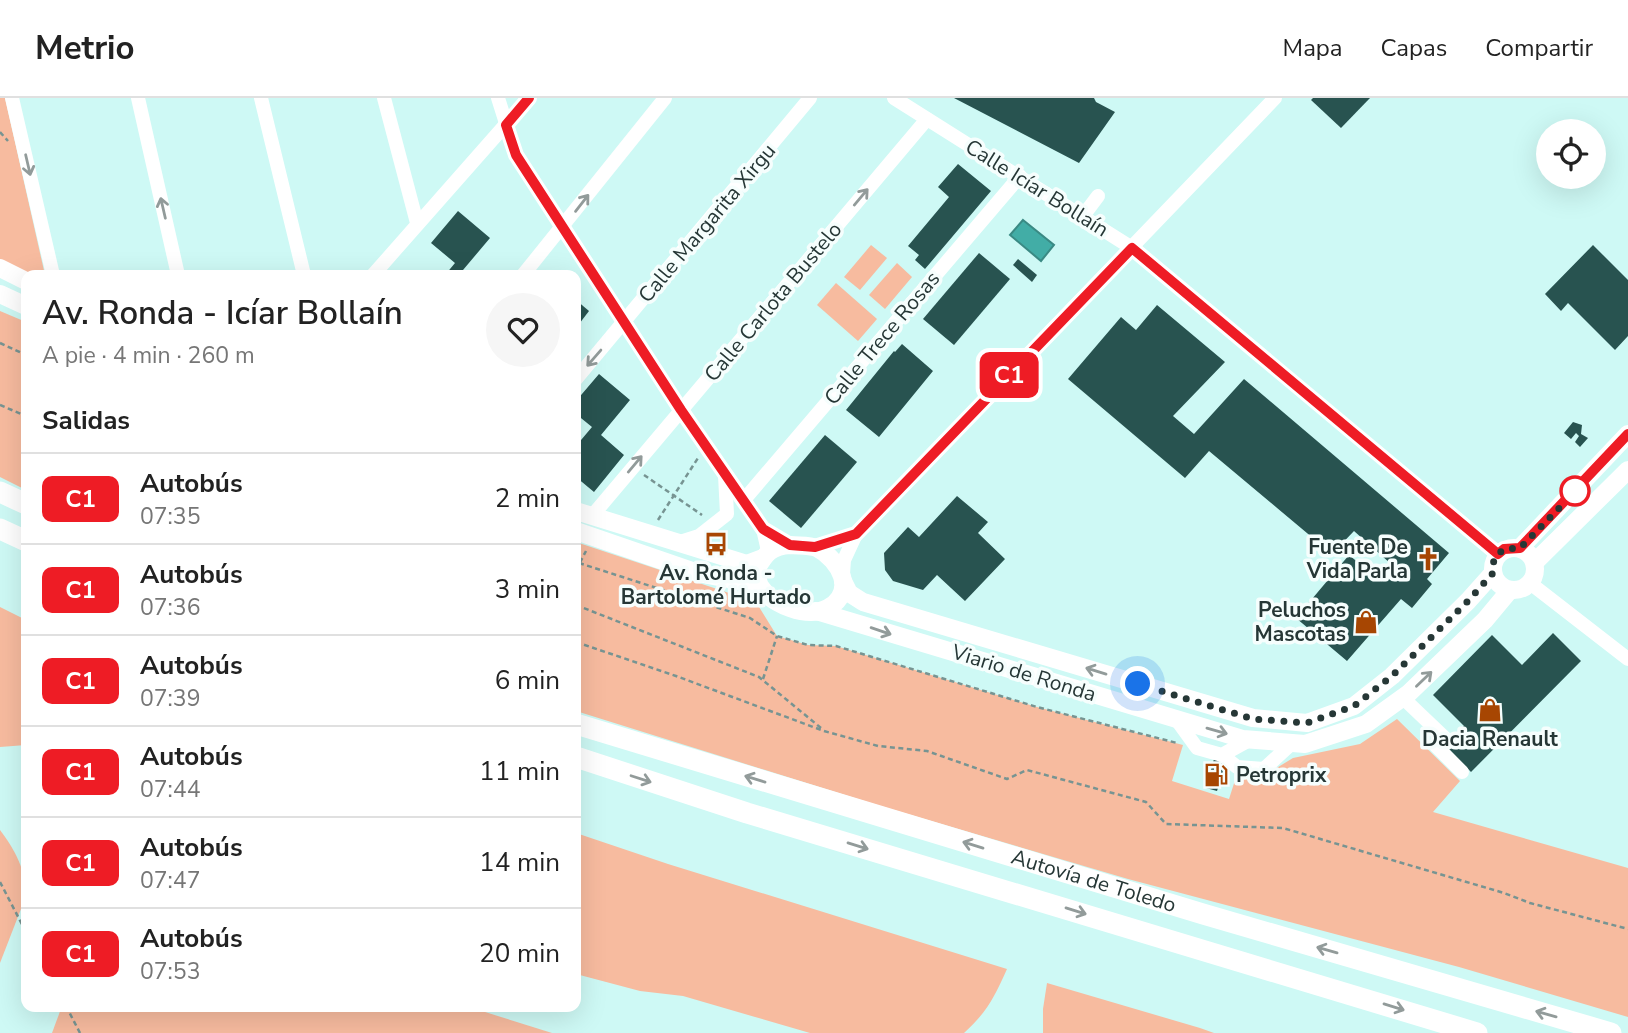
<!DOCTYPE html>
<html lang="es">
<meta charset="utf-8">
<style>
:root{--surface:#fff;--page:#f6f6f6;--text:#222;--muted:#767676;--line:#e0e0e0}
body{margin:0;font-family:"Nunito Sans",sans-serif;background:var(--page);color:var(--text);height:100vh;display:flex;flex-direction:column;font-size:26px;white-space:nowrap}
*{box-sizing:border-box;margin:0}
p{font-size:23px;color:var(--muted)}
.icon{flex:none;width:38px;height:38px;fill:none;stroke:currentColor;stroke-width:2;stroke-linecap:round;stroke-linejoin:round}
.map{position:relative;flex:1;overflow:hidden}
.side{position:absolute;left:21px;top:172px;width:560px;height:742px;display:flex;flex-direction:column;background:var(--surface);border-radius:14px;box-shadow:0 7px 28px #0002}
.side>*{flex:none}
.badge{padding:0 14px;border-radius:10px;font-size:24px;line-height:46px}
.tools{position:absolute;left:1536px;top:21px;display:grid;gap:14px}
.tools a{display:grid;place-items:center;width:70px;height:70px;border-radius:50%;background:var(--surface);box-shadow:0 7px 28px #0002;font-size:35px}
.you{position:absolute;width:35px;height:35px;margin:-18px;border:5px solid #fff;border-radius:50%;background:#1a73e8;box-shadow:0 0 0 10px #1a73e833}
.map>.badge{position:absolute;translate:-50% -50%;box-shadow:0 0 0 4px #fff}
h2{padding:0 21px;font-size:26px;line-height:63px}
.round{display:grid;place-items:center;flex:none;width:74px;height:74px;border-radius:37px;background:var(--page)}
.head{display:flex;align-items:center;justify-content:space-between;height:119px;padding:0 21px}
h1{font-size:33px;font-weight:600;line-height:52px}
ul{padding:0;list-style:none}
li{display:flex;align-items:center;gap:21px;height:91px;padding:0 21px;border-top:2px solid var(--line)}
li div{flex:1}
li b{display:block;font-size:26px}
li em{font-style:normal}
li .badge{min-width:77px;font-weight:700;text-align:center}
header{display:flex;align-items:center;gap:42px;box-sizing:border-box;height:98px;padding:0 35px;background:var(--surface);border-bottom:2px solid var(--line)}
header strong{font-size:33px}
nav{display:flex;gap:38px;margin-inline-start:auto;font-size:24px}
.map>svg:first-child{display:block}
</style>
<header>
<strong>Metrio</strong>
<nav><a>Mapa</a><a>Capas</a><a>Compartir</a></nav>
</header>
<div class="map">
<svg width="1628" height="935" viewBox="0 0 1628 935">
<rect width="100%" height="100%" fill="#cef9f5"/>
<!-- green -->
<g fill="#f7bb9f">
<path d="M0,0H5L45,177L0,175Z"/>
<path d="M871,147L887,160L860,192L844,179Z"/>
<path d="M897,165L912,179L885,211L869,197Z"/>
<path d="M836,185L877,221L858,243L817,207Z"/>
<path d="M0,213L26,224V392L0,379Z"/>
<path d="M576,444L756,504L777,538L808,547L836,548L1037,609L1183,647L1172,683L1229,701L1238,673L1260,680L1293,660L1360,646L1397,621L1460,683L1433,714L1628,770V919L1459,869L1128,781L877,707L576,613Z"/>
<path d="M0,509L26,522V647L0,649Z"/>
<path d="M0,732C15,752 26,772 26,798L0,865Z"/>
<path d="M576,735L668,766L1007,871C994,900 987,914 964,935H810L683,898L640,893L576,876Z"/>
<path d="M1047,885L1200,930L1214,935H1043V911Z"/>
<path d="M62,908H466L552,935H52Z"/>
</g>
<!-- water -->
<path fill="#42ada6" stroke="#3a8a84" stroke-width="2" d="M1023,122L1054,147L1041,163L1010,137Z"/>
<!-- building -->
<g fill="#285350">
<path d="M954,0H1094L1096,4L1115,14L1079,65Z"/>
<path d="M1313,0H1370L1341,30L1311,2Z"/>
<path d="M958,66L991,93L925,171L915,162L919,157L908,148L949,99L938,89Z"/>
<path d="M458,113L490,140L463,172L469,177H445L455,165L431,145Z"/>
<path d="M1593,147L1628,182V238L1615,252L1568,205L1561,213L1545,196Z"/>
<path d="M979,155L1010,181L954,247L923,221Z"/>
<path d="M1018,161L1037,177L1032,184L1013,167Z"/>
<path d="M576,202L589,213L576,230Z"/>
<path d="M1157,207L1225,264L1173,318L1194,336L1244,281L1449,455L1427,481L1432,486L1412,510L1401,501L1347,563L1296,520L1349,457L1378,481L1391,466L1354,433L1332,456L1209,353L1185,380L1068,281L1121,219L1136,232Z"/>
<path d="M902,246L933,273L879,339L846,312L894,253L895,254Z"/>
<path d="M599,276L630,302L601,337L624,357L594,394L576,379V348L592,329L576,316V303Z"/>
<path d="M1573,324L1582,327L1581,336L1588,340L1580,349L1575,344L1579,338L1576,335L1571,341L1564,335Z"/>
<path d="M825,337L857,364L801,430L769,403Z"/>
<path d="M957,398L988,424L978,435L1005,461L965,503L937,477L923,492L893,483L885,472L884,455L908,429L919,439Z"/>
<path d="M1553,535L1581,563L1471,674L1445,647L1464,628L1433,597L1492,537L1522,567Z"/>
<path d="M1214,661L1226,664L1217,693L1206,690Z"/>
</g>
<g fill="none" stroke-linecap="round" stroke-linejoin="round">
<!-- path -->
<g stroke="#779492" stroke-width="2.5" stroke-dasharray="5 3.5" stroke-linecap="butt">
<path d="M0,34L8,43"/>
<path d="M0,245L26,257"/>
<path d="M0,307L26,318"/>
<path d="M644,377L702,417"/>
<path d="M658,422L698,360"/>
<path d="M579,465L750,520L777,538L808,547L836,548L1037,609L1177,645"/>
<path d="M576,472L586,453"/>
<path d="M576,507L759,579L821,630"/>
<path d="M576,544L676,578L824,633L878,648L927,653L1007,681L1027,672L1146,704L1166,726L1283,730L1504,795L1530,805L1628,831"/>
<path d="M763,581L777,538"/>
<path d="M0,784L26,834"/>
<path d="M66,908L80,935"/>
</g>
<!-- minor -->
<g stroke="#fff" stroke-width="14">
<path d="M12,0L53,177"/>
<path d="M138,0L178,177"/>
<path d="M261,0L304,177"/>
<path d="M384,0L417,125"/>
<path d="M498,0L516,57L681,312L763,431L768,453"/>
<path d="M894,0L1132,150L1498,456"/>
<path d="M1083,118L1098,98"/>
<path d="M373,177L529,0"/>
<path d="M523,177L665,0"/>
<path d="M576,281L810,0"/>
<path d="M743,403L1020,78"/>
<path d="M592,418L927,21"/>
<path d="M677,445L699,438L727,416L725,377"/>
<path d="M815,449L856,436"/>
<path d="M843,476L844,462L856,436L1275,0"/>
<path d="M1530,485L1628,561"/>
<path d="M1403,600L1445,640L1436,648L1462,674"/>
<path d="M1176,621L1197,650L1222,657L1251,641"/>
<path d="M1222,657L1237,669L1264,671L1292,645"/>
</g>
<!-- major -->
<g stroke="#fff" stroke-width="18">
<path d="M0,170L26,183"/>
<path d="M0,196L26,208"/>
<path d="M576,413L747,466L763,460"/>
<path d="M576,433L698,475L759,487"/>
<path d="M790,447C799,448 809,447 817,450C840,462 857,494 828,510C807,521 772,507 760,488C758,484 757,477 756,472C765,456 771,448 790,447Z"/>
<circle cx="1514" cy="471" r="21"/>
<path d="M1520,450L1628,336"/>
<path d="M1535,464L1628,372"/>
<path d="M843,483L849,495L863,504L1253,620L1307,625L1354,608L1392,578L1468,503L1493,475"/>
<path d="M816,513L1243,641L1305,646L1366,626L1409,595L1485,522L1510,492"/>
</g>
<!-- highway -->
<g stroke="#fff" stroke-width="21">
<path d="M0,394L26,406"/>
<path d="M0,431L26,443"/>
<path id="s1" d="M576,626L1203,816L1611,935"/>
<path d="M576,659L747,715L1477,935"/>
</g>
</g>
<!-- one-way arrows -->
<defs><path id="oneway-shaft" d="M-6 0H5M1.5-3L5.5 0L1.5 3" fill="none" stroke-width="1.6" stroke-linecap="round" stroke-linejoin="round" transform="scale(1.75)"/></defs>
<g stroke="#929b9a">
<use href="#oneway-shaft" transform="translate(28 67) rotate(77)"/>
<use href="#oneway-shaft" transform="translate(861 99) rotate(-50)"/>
<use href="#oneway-shaft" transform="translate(582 105) rotate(-52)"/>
<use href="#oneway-shaft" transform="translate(163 110) rotate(-103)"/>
<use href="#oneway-shaft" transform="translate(594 260) rotate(131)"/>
<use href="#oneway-shaft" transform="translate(635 366) rotate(-50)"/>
<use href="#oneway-shaft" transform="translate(881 533) rotate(19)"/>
<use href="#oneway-shaft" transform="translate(1096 573) rotate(-163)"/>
<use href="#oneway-shaft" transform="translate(1424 581) rotate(-44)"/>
<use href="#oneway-shaft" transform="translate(1217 633) rotate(16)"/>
<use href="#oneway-shaft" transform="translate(641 681) rotate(18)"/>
<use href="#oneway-shaft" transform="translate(755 681) rotate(-163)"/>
<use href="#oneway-shaft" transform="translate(973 747) rotate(-163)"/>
<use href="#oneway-shaft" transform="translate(858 748) rotate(17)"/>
<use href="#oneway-shaft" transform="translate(1076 813) rotate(17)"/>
<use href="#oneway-shaft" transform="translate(1327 852) rotate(-164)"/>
<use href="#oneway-shaft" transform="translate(1394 909) rotate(17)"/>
<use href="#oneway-shaft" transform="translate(1546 916) rotate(-164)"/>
</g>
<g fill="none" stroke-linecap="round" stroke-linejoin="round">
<!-- line casing -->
<g stroke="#fff" stroke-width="16">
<path id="line" d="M529,0L506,27L516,57L681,312L763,431L790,447L815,449L856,436L1132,150L1498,456L1504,451L1520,450L1628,336"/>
</g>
<!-- line -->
<use href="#line" stroke="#ee1c25" stroke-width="10"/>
<!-- walk -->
<path stroke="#263736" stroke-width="7" stroke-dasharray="0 12.6" d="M1138,586L1253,621L1307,625L1354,608L1392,578L1468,503L1493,475V465L1498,456L1504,451L1520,450L1577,392L1575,393"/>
</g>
<!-- icons -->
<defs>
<g id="bus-bare" transform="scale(1.89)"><path d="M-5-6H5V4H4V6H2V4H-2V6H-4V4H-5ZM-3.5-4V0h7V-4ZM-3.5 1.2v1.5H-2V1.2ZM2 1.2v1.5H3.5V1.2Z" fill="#a74602" stroke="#f6fefd" stroke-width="2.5" paint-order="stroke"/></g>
<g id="church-bare" transform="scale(1.89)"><path d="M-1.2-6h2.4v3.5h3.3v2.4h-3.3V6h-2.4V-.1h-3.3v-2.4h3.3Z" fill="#a74602" stroke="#f6fefd" stroke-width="2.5" paint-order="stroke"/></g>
<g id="shop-bare" transform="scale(1.89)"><path d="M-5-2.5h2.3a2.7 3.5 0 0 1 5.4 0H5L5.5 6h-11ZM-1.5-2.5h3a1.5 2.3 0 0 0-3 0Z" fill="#a74602" stroke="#f6fefd" stroke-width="2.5" paint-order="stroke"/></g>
<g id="fuel-bare" transform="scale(1.89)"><path d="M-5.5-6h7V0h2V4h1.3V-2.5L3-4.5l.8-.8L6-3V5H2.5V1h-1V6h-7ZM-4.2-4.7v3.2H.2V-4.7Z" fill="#a74602" stroke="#f6fefd" stroke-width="2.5" paint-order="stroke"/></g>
</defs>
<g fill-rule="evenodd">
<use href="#bus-bare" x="716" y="446"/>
<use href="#church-bare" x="1428" y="461"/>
<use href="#shop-bare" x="1366" y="524"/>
<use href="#shop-bare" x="1490" y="612"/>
<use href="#fuel-bare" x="1216" y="677"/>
</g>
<!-- markers -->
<circle fill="#fff" stroke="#ee1c25" stroke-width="3.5" cx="1575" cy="393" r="14"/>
<g text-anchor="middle" stroke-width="7" stroke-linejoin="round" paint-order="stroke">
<!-- street labels -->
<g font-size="21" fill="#263736" stroke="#f6fefd">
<text transform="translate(1037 90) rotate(32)" y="7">Calle Icíar Bollaín</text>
<text transform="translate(707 125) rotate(-50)" y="7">Calle Margarita Xirgu</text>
<text transform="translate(773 204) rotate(-50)" y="7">Calle Carlota Bustelo</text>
<text transform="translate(882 240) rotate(-50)" y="7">Calle Trece Rosas</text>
<text transform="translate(1024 575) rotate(17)" y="7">Viario de Ronda</text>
<text dy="7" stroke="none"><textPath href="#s1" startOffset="541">Autovía de Toledo</textPath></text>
</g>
<!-- poi labels -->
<g font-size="21" font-weight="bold" fill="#263736" stroke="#f6fefd" text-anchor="end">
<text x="1408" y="456">Fuente De<tspan x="1408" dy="24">Vida Parla</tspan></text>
<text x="716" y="482" text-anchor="middle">Av. Ronda -<tspan x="716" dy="24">Bartolomé Hurtado</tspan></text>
<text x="1346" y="519">Peluchos<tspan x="1346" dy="24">Mascotas</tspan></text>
<text x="1490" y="648" text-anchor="middle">Dacia Renault</text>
<text x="1236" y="684" text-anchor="start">Petroprix</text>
</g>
</g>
</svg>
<div class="tools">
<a><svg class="icon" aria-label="locate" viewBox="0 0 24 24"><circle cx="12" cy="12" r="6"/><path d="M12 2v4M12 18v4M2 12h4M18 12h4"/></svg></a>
</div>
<div class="you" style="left:1138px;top:586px"></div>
<b class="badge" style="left:1009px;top:277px;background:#ee1c25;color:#fff">C1</b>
<section class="side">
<div class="head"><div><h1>Av. Ronda - Icíar Bollaín</h1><p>A pie · 4 min · 260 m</p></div><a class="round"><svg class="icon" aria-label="heart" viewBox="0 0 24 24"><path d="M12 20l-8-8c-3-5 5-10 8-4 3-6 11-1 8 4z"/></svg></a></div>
<h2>Salidas</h2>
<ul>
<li><span class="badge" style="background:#ee1c25;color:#fff">C1</span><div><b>Autobús</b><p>07:35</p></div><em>2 min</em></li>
<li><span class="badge" style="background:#ee1c25;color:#fff">C1</span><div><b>Autobús</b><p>07:36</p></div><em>3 min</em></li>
<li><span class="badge" style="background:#ee1c25;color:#fff">C1</span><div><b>Autobús</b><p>07:39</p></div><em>6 min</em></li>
<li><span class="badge" style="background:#ee1c25;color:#fff">C1</span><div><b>Autobús</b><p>07:44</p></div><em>11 min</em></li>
<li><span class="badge" style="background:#ee1c25;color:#fff">C1</span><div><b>Autobús</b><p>07:47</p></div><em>14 min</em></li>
<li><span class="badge" style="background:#ee1c25;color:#fff">C1</span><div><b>Autobús</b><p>07:53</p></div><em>20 min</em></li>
</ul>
</section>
</div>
